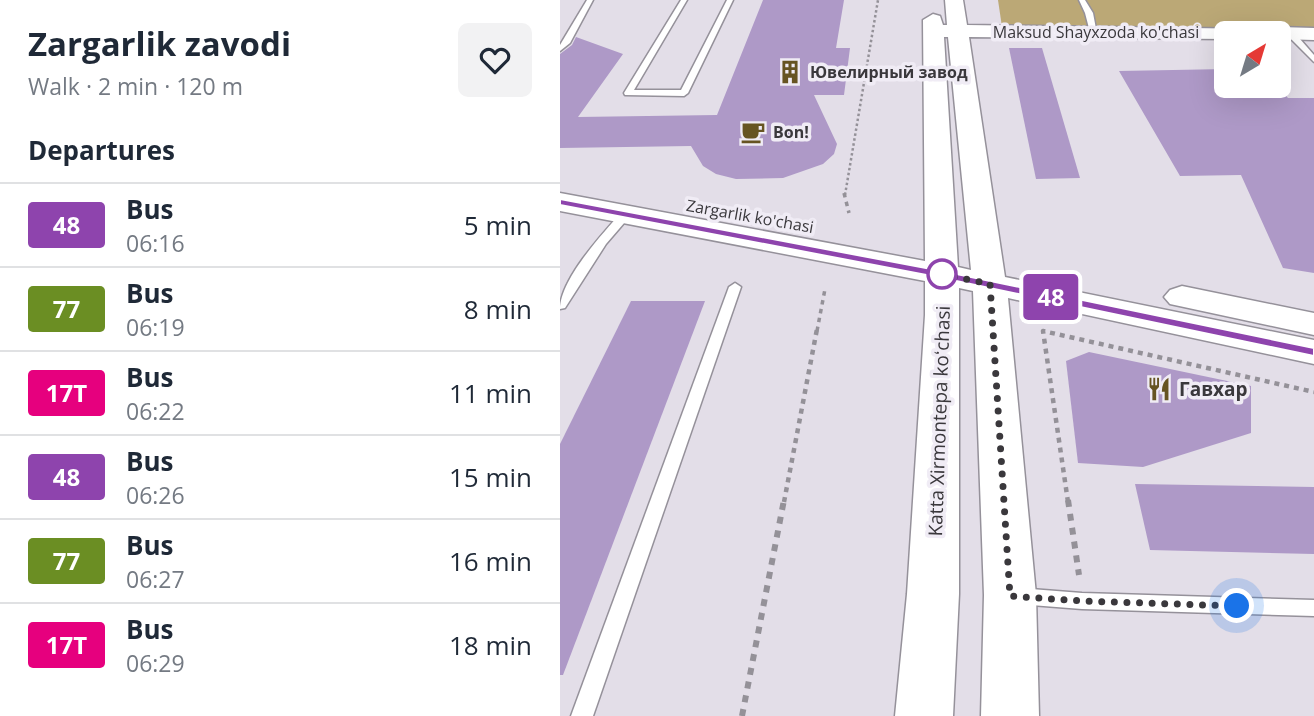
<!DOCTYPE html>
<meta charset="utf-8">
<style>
:root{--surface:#fff;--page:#f2f2f3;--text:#1f2937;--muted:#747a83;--line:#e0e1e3}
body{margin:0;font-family:"Open Sans",sans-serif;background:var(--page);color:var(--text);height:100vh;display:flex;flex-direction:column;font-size:26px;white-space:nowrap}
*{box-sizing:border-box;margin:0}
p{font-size:23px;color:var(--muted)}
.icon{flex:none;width:38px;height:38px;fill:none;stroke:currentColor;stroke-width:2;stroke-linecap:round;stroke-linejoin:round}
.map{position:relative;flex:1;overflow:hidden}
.details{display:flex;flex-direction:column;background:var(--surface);width:560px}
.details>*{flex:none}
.badge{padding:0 14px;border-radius:5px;font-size:24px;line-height:46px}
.needle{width:46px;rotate:38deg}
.controls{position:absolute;left:654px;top:21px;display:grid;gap:14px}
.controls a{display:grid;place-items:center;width:77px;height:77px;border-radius:10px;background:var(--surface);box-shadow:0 7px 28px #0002;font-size:35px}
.you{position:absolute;width:35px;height:35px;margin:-18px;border:5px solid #fff;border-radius:50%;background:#1a73e8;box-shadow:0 0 0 10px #1a73e833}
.map>.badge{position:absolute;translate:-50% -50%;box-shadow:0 0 0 4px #fff}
h2{padding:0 28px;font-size:26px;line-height:63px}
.round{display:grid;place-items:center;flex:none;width:74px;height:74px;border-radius:10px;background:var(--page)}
.summary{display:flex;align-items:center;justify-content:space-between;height:119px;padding:0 28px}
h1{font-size:33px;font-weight:700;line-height:52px}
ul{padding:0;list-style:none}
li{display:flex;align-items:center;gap:21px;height:84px;padding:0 28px;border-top:2px solid var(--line)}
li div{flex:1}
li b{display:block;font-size:26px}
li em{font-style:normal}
li .badge{min-width:77px;font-weight:700;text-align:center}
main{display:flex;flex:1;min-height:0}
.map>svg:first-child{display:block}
</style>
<main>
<section class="details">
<div class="summary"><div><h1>Zargarlik zavodi</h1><p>Walk · 2 min · 120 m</p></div><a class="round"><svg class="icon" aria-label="heart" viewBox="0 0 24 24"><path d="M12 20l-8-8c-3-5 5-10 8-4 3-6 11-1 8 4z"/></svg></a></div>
<h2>Departures</h2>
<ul>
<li><span class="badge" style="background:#8e44ad;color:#fff">48</span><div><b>Bus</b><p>06:16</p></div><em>5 min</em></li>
<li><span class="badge" style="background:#6b8e23;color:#fff">77</span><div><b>Bus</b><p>06:19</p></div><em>8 min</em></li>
<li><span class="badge" style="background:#e6007e;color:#fff">17T</span><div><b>Bus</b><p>06:22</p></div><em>11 min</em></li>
<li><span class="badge" style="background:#8e44ad;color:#fff">48</span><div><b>Bus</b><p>06:26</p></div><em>15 min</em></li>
<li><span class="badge" style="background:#6b8e23;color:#fff">77</span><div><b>Bus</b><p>06:27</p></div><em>16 min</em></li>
<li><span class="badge" style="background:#e6007e;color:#fff">17T</span><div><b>Bus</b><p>06:29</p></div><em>18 min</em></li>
</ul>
</section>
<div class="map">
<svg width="754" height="716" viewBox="0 0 754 716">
<rect width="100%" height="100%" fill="#e3dee8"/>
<!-- forest -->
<path fill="#bba876" d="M438,0H754V29L442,27Z"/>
<!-- building -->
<g fill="#ae99c7">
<path d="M203,0H284L276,48H290L284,95H254L277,144L274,154L263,164L223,178L176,179L156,174L143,166L131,146L0,148V54L12,45L16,37L63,54L18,117L157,115Z"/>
<path d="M449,48H482L520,178L476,179Z"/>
<path d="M667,69V86H717L728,98H754V273L723,268L681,175L620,176L559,71Z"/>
<path d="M71,301H145L3,675H0V444Z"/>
<path d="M529,352L691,386V433L583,467L518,463L506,361Z"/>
<path d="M575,484L754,487V554L590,550Z"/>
</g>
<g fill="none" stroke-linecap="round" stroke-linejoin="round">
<!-- lane casing -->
<g stroke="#95919a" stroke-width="3">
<g id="lane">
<path d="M27,0H33L10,43L0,51V45Z"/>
<path d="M121,0H127L74,90H121L167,0H173L128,93L124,96L65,95L64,93Z"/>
<path d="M519,0H525L533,13L537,34L530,32L525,13Z"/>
<path d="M727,31H733L754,55V62L727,35Z"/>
<path d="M65,212L71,215L46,244L5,308L0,309C0,280 42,234 61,213Z"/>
<path d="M175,283L181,287L33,716H11L169,287Z"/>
<path d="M458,588L522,593L754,600V616L522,609L458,604L451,602L449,596L451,590Z"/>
</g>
</g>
<!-- secondary casing -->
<g stroke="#95919a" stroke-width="3">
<g id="secondary">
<path d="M385,0H403L407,25L705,29L708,33H667V39L409,37L445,277L754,340V364L448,298L476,595L479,716H421L424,595L413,291L399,288V594L393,716H335L347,594L365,315V281L0,211V193L365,261L363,20L373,14L380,16L383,25H387ZM384,37H388L411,270L398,267Z"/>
<path d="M719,27L754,28V40L719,39V33H709L712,29Z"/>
<path d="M622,286L754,313V335L610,304L604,297L610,290Z"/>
</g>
</g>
<!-- path-far3 -->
<path stroke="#949198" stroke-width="2.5" stroke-dasharray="2.5 2.5" stroke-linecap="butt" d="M285,195L318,0"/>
<!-- path-far2 -->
<g stroke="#949198" stroke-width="3.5" stroke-dasharray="4.5 4.5" stroke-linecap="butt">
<path d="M284,193L289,213"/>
<path d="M257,331L265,289"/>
</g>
<!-- path-far1 -->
<g stroke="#949198" stroke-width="4.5" stroke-dasharray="5 5" stroke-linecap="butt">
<path d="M224,502L257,329"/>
<path d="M508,502L483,331L754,392"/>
</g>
<!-- path -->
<g stroke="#949198" stroke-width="6" stroke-dasharray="7 7" stroke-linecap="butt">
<path d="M508,500L519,575"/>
<path d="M182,716L224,500"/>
</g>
<!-- lane -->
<use href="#lane" fill="#fff" fill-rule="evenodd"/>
<!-- secondary -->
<use href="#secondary" fill="#fff" fill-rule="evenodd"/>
</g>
<!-- line -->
<path fill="#8e44ad" stroke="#fff" stroke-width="2" d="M0,199L382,271L754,348V356L382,278L0,205Z"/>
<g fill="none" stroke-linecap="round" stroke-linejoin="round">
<!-- walk -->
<path stroke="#3a383c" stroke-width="7" stroke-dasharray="0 12.6" d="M382,274L430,284L450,596L522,601L677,606"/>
</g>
<!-- icons -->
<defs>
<g id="building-bare" transform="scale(1.89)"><path d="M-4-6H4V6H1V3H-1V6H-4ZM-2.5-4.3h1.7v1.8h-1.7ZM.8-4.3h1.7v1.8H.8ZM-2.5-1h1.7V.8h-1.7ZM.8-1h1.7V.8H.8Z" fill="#665422" stroke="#f0ecf5" stroke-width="2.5" paint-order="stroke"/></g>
<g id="cafe-bare" transform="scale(1.89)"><path d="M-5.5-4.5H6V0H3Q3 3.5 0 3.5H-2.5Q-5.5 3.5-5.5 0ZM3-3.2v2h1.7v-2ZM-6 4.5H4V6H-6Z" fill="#665422" stroke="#f0ecf5" stroke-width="2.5" paint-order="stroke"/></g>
<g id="restaurant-bare" transform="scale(1.89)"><path d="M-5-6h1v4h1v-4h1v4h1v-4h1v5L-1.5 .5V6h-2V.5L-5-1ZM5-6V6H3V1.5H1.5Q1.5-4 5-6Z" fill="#665422" stroke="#f0ecf5" stroke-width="2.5" paint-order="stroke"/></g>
</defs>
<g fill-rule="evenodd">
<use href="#building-bare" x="230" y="72"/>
<use href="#cafe-bare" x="193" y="132"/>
<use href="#restaurant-bare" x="599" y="389"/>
</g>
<!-- markers -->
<circle fill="#fff" stroke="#8e44ad" stroke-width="3.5" cx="382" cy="274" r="14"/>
<g text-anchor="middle" stroke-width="7" stroke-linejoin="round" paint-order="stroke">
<!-- far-street labels -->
<g font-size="16" fill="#3a383c" stroke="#f0ecf5">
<text x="536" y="38">Maksud Shayxzoda ko'chasi</text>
<text transform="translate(190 216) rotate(10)" y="6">Zargarlik ko'chasi</text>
</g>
<!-- far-poi labels -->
<g font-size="16" font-weight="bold" fill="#3a383c" stroke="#f0ecf5" text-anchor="start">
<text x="250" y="78">Ювелирный завод</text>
<text x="213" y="138">Bon!</text>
</g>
<!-- poi labels -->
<g font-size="19" font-weight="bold" fill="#3a383c" stroke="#f0ecf5" text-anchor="start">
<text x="619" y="396">Гавхар</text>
</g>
<!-- street labels -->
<g font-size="19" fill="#3a383c" stroke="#f0ecf5">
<text transform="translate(379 421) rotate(-88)" y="7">Katta Xirmontepa koʻchasi</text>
</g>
</g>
</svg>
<div class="controls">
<a><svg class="needle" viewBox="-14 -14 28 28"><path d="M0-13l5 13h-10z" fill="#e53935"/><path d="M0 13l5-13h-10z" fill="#747a83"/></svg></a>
</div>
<div class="you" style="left:677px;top:606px"></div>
<b class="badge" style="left:491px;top:297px;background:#8e44ad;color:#fff">48</b>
</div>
</main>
